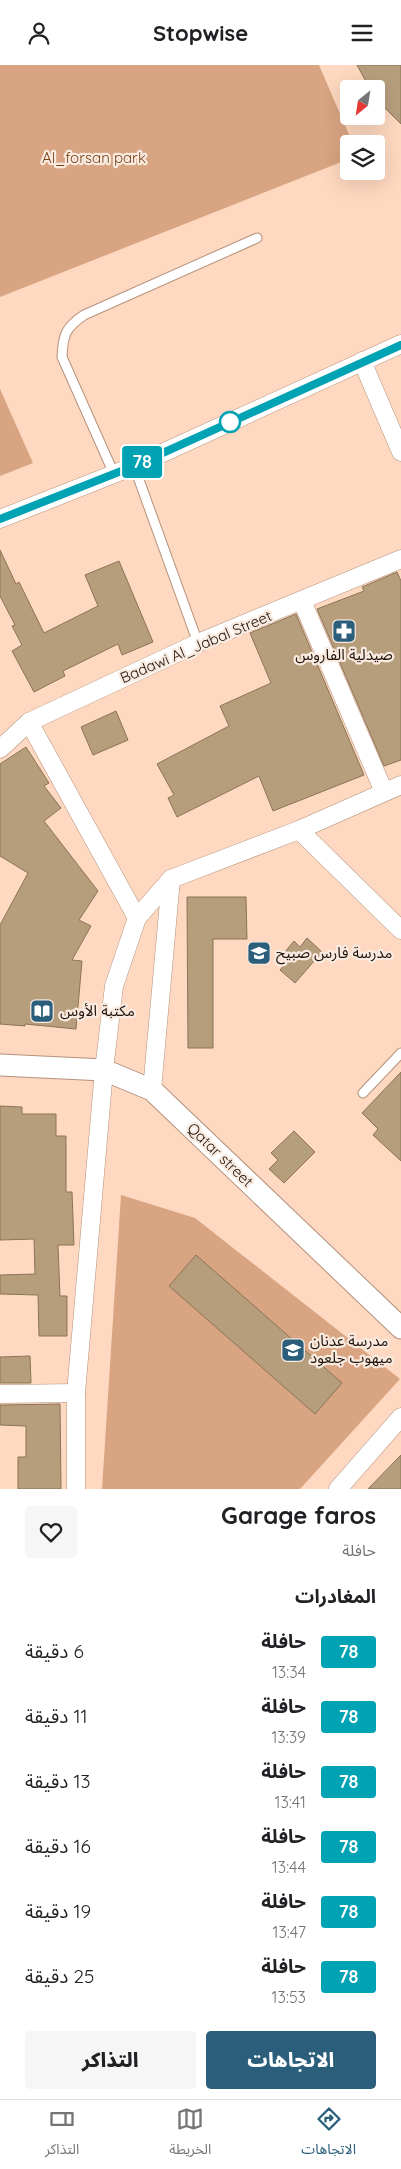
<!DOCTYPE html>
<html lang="ar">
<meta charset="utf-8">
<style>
:root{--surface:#fff;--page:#f6f6f6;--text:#202124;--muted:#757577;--line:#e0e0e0;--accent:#2a5e7a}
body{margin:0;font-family:Quicksand,"Noto Sans Arabic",sans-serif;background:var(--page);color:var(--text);direction:rtl;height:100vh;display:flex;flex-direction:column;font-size:19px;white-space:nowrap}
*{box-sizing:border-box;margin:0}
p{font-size:16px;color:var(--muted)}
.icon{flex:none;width:28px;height:28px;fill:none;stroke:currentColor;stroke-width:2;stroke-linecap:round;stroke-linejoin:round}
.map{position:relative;height:1424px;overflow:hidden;direction:ltr}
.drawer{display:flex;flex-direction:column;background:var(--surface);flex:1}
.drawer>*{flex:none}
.badge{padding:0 10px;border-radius:4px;font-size:18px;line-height:32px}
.needle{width:32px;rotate:210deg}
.fabs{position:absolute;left:340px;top:15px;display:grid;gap:10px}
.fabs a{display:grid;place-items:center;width:45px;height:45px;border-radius:5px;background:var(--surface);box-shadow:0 5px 20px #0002;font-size:25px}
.map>.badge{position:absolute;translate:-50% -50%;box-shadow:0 0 0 2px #fff}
h2{padding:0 25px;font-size:19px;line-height:45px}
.round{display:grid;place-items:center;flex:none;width:52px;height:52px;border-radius:5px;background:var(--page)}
.head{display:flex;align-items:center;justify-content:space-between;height:85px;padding:0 25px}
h1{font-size:24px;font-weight:800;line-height:38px}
.action{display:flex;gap:10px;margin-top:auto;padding:10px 25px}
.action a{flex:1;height:58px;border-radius:5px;background:var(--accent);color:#fff;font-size:20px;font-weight:800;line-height:58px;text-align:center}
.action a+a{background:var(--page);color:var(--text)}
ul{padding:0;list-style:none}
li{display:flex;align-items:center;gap:15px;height:65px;padding:0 25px}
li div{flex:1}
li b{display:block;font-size:19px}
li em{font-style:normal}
li .badge{min-width:55px;font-weight:700;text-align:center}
header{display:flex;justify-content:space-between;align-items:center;height:65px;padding:0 25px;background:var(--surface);font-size:22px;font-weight:800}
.dock{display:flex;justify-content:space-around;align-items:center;height:70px;border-top:1px solid var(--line);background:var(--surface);font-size:14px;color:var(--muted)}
.dock a{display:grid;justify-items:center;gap:2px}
.dock .active{color:var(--accent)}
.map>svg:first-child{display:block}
</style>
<header><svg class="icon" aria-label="menu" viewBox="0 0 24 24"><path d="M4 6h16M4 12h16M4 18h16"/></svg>Stopwise<svg class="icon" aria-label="person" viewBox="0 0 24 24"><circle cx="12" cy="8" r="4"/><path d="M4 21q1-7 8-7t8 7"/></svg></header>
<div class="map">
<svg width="401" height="1424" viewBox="0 0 401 1424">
<rect width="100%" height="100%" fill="#fed8c0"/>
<!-- green -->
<g fill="#d8a481">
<path d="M0,0H319L353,79H349V94L0,232Z"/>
<path d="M0,324L33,398L0,411Z"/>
<path d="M121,1130L195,1153L400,1314L300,1424H102Z"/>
</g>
<!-- building -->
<g fill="#b69e7d" stroke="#8b7455">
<path d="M357,0H401V59L376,34V24H370Z"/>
<path d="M0,485L16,519L19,517L44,568L98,541L85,510L119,496L153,577L122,590L118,579L63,606L65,611L34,627L12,586L22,580L12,561L15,560L0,531Z"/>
<path d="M397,507L401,516V695L384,701L317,544L364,526L362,522Z"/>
<path d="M296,549L364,710L273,746L259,711L177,752L168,733L174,730L157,699L229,661L220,641L271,618L250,568Z"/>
<path d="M116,646L128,675L93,690L81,662Z"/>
<path d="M26,682L49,718L44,721L61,743L44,756L98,826L79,855L91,861L72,895L82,896L76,964L25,959V961L0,959V860L28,808L0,791V699Z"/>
<path d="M187,832H246L247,874H213V983H188Z"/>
<path d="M307,873L322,887L295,918L280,905L290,893L284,888L294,876L300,882Z"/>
<path d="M401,1007V1096L373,1070L378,1064L362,1048Z"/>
<path d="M0,1041L22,1042V1049H56V1071H66V1127H72L74,1180H58L60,1231H67V1271H39L38,1230L0,1229V1210L35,1209L34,1174L0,1175Z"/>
<path d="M294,1066L315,1087L284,1118L269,1104L278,1095L271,1088Z"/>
<path d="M196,1190L342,1318L315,1349L169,1221Z"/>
<path d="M30,1291L31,1318H0V1292Z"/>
<path d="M60,1339L61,1424H18V1392H26V1361L0,1360V1340Z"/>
<path d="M401,1390V1424H368Z"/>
</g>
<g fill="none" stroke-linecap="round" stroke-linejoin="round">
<!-- service casing -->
<g stroke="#b5927b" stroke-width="11">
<g id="service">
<path d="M134,401L198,578"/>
<path d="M114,409L62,292C63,270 65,263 84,250L257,173"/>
<path d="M363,1028L401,988"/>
</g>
</g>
<!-- minor casing -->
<g stroke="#b5927b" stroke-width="19">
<g id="minor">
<path d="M362,296L401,387"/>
<path d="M0,454L134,401L401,279"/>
<path d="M302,536L384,727"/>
<path d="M29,657L137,853"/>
<path d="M0,684L29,657L198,578L401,494"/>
<path d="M299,765L401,865"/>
<path d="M152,1025L171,814"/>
<path d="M0,1329L76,1328"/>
<path d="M76,1424V1328L104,1005L114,921L137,853L171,814L299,765L401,720"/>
<path d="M338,1424L401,1352"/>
</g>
</g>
<!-- tertiary casing -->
<g stroke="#b5927b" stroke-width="23">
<path id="tertiary" d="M0,1000L104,1005L152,1025L401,1263"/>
</g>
<!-- service -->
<use href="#service" stroke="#fff" stroke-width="9"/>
<!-- minor -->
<use href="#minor" stroke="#fff" stroke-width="18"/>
<!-- tertiary -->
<use href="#tertiary" stroke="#fff" stroke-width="21"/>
</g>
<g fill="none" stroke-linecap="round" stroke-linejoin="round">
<!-- line casing -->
<g stroke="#fff" stroke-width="11">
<path id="line" d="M0,454L134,401L401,280"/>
</g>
<!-- line -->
<use href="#line" stroke="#00a3b4" stroke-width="8"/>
</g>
<!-- icons -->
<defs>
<g id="pharmacy-square" transform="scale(1.25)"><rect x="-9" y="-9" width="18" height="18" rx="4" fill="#2a5e7a" stroke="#faebe1"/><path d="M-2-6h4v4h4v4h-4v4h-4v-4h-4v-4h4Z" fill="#fff"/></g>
<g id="school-square" transform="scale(1.25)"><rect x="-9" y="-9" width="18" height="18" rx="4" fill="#2a5e7a" stroke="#faebe1"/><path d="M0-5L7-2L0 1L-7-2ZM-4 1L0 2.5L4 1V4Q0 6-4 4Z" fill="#fff"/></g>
<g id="library-square" transform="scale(1.25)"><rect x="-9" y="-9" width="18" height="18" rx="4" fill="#2a5e7a" stroke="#faebe1"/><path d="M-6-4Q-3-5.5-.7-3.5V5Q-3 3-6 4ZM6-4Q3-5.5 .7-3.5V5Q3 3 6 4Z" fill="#fff"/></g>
</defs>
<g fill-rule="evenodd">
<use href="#pharmacy-square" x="344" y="566"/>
<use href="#school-square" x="259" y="888"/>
<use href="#library-square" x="42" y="946"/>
<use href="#school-square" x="293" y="1285"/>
</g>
<!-- markers -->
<circle fill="#fff" stroke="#00a3b4" stroke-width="2.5" cx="230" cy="357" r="10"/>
<g text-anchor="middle" stroke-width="4.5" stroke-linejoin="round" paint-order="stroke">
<!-- park labels -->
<g font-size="15" fill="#753f14" stroke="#faebe1">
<text x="94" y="98">Al_forsan park</text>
</g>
<!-- street labels -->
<g font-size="15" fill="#20130a" stroke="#faebe1">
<text transform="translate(196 582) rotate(-23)" y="5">Badawi Al_Jabal Street</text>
<text transform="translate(220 1090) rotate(44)" y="5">Qatar street</text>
</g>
<!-- poi labels -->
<g font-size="15" fill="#20130a" stroke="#faebe1" text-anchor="start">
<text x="344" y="595" text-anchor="middle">صيدلية الفاروس</text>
<text x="276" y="893">مدرسة فارس صبيح</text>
<text x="60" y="951">مكتبة الأوس</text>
<text x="310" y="1281">مدرسة عدنان<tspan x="310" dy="17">ميهوب جلعود</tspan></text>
</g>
</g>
</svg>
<div class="fabs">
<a><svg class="needle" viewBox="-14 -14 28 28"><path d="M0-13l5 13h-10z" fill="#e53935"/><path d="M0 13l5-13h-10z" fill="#757577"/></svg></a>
<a><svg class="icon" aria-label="layers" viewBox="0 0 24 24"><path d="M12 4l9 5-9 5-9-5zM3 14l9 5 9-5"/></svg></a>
</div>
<b class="badge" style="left:142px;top:397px;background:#00a3b4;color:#fff">78</b>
</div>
<section class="drawer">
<div class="head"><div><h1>Garage faros</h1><p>حافلة</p></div><a class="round"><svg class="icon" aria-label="heart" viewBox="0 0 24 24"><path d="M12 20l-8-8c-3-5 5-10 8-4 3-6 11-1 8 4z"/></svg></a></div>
<h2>المغادرات</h2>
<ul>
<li><span class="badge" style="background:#00a3b4;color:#fff">78</span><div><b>حافلة</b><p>13:34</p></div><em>6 دقيقة</em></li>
<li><span class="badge" style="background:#00a3b4;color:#fff">78</span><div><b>حافلة</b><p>13:39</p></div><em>11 دقيقة</em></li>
<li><span class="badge" style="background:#00a3b4;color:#fff">78</span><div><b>حافلة</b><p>13:41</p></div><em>13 دقيقة</em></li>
<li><span class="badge" style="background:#00a3b4;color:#fff">78</span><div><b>حافلة</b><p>13:44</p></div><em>16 دقيقة</em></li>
<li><span class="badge" style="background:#00a3b4;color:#fff">78</span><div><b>حافلة</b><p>13:47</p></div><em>19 دقيقة</em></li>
<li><span class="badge" style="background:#00a3b4;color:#fff">78</span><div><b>حافلة</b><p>13:53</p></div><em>25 دقيقة</em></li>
</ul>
<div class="action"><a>الاتجاهات</a><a>التذاكر</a></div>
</section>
<nav class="dock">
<a class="active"><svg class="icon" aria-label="directions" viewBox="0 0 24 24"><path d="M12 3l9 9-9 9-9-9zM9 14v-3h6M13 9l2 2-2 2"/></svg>الاتجاهات</a>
<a><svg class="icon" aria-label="map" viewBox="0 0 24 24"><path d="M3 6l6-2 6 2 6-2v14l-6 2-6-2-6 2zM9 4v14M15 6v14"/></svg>الخريطة</a>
<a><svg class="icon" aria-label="tickets" viewBox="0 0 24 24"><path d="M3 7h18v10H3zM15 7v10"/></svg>التذاكر</a>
</nav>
